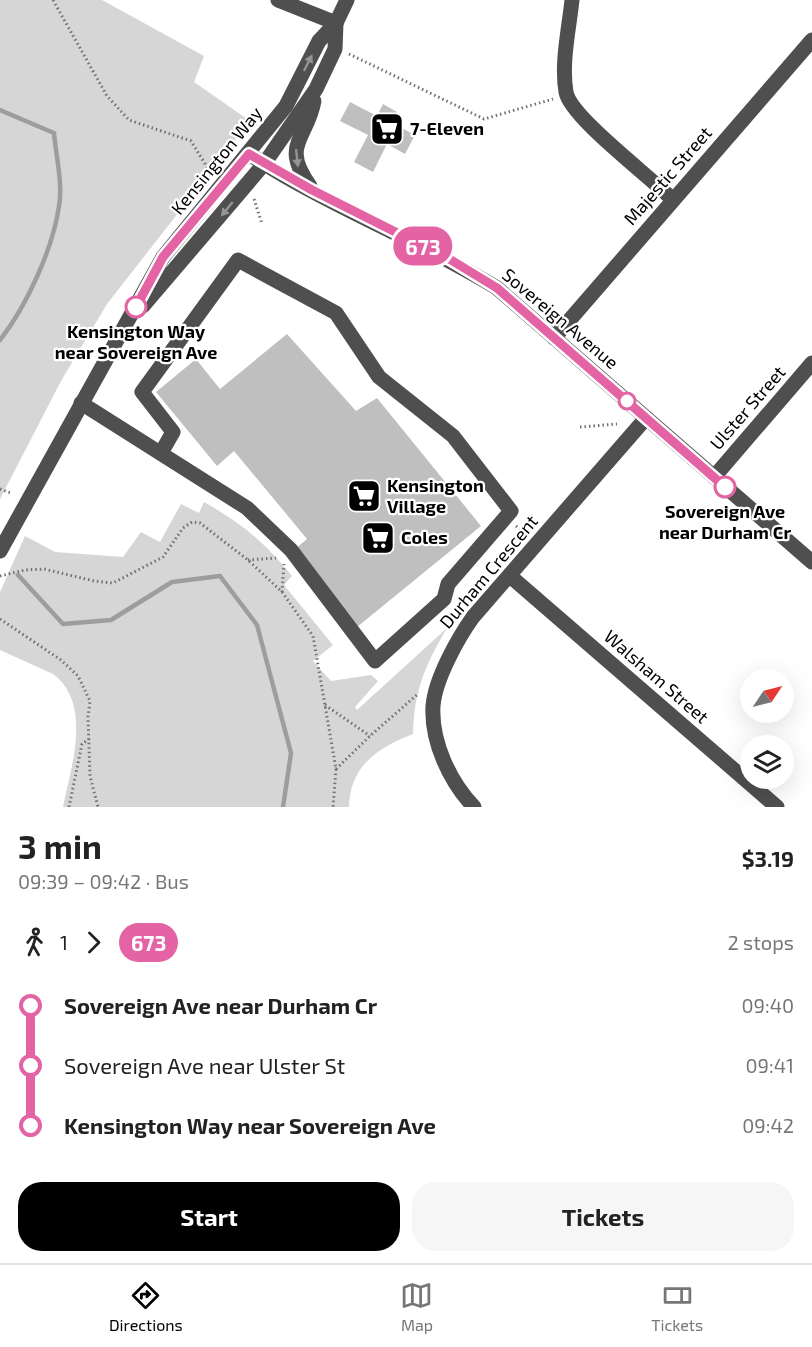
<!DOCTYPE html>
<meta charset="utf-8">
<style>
:root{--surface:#fff;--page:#f6f6f6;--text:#222;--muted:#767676;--line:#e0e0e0;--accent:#000}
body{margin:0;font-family:"Exo 2",sans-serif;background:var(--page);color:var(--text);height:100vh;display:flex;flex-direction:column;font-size:22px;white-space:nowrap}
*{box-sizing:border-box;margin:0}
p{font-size:20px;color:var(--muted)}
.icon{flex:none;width:33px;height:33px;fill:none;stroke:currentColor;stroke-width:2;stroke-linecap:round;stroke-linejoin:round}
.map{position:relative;height:807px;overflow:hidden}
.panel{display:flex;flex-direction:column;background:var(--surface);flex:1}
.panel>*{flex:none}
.badge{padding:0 12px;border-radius:20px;font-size:21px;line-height:39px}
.needle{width:39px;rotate:55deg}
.tools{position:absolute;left:740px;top:669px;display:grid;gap:12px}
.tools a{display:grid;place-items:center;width:54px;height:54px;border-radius:50%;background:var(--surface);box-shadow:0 6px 24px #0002;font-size:30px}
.map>.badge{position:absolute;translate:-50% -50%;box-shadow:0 0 0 3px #fff}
.legs{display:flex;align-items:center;gap:9px;height:66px;padding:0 18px;font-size:20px}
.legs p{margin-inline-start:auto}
.headline{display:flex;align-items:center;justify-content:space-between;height:102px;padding:0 18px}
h1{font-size:33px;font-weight:700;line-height:45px}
.button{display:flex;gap:12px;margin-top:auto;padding:12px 18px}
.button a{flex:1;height:69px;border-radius:24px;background:var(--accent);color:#fff;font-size:24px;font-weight:700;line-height:69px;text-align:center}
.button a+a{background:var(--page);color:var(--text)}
ul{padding:0 18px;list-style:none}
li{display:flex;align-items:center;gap:21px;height:60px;font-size:22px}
li i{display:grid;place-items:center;width:9px;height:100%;margin:0 8px;background:currentColor}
li i::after{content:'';width:15px;height:15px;margin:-8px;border:4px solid;border-radius:50%;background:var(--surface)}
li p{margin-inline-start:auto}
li:first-child i{background:linear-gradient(#0000 50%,currentColor 0)}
li:last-child i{background:linear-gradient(currentColor 50%,#0000 0)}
.dock{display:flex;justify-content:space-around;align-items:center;height:84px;border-top:2px solid var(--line);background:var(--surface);font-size:16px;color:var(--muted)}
.dock a{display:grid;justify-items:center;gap:3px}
.dock .selected{color:var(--accent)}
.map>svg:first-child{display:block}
</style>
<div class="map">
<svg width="812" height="807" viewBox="0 0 812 807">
<rect width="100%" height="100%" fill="#fff"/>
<!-- green -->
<g fill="#d6d6d6">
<path d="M0,0H102L204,56L194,82L250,121L107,304L61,381L0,499Z"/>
<path d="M204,502C244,525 263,541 292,576L284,585L333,645L313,661L331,681L371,675L378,681L355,707L357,710L447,628C425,666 414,690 413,734C377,748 350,766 349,807H63C71,767 93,704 53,674L0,650V592L25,536L55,552L123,557L141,532L160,542L181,504L199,513Z"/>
</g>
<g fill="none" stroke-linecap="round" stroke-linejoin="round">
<!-- stream -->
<g stroke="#9d9d9d" stroke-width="4.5">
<path d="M0,110L54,133C56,156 63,184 59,206C53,249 26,307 0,340"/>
<path d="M18,575L63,624L111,620L172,582L220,576L257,625L291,753L283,807"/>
</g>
</g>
<!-- building -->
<g fill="#bfbfbf">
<path d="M350,102L377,116L383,104L397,112L392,123L415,135L405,154L387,144L373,172L354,162L368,135L340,121Z"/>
<path d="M287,334L356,411L377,398L481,526L357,627L294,550L307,539L234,451L217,466L156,392L196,359L220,389Z"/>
</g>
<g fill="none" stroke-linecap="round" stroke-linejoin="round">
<!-- path -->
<g stroke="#717171" stroke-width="3" stroke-dasharray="1.5 3" stroke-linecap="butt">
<path d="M53,0L107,96L129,120L191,141L212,175"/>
<path d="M349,54L484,119L553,99"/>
<path d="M254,199L262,224"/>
<path d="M580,427L617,424"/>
<path d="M0,489L11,493"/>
<path d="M516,526L527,535"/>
<path d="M248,560L276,558"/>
<path d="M0,576L25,570L44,569L94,581L113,583L163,557L183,528L192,522L200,523L248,560L282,592L313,636L336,769L333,807"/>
<path d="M282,592L284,564"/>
<path d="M0,619L61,660L78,676L90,701L88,717L90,776L98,807"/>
<path d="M325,705L370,736"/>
<path d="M336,769L370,736L419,693"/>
<path d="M69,807L82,744L89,739"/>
</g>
<!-- minor -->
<g stroke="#4f4f4f" stroke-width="15">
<path d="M278,0L336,23"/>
<path d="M572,0C569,29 561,63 566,92C570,117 652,178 673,200"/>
<path d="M249,154C328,206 417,239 497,288L812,562"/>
<path d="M310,186C280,144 307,140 314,101"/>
<path d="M143,306L264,164L316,89L335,49L336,23"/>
<path d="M554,338L812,40"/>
<path d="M81,403L247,508L291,550L375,661L444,599L448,584L511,511L453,436L379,377L336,313L238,260L142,392L173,432L161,453"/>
<path d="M714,477L812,363"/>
<path d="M0,551L163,257L286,106L319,41L336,23L347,0"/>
<path d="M510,576L777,807"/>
<path d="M474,807C450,782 431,742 433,706C435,679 458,638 473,617L646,418"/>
</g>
</g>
<!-- one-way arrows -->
<defs><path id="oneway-solid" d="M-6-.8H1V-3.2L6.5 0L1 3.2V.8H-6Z" transform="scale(1.5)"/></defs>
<g fill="#959595">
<use href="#oneway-solid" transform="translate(308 63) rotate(-63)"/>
<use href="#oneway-solid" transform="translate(297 158) rotate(84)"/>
<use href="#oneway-solid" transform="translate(227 209) rotate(129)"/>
</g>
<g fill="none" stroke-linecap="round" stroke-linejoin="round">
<!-- line-1 casing -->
<g stroke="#fff" stroke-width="14">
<path id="line-1" d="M136,307L163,257L249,154L312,190L451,260L497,288L725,487"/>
</g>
<!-- line-1 -->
<use href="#line-1" stroke="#e463a4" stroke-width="9"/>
</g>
<!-- icons -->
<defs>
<g id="supermarket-square" transform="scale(1.725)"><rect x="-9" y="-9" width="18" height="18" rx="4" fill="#000" stroke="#fff"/><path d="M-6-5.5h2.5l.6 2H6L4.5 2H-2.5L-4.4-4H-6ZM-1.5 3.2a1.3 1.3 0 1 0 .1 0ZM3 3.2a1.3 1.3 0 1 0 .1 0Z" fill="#fff"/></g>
</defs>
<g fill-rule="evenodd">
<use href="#supermarket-square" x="387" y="129"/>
<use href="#supermarket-square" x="364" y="496"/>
<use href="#supermarket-square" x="378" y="538"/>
</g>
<!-- markers -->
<g fill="#fff" stroke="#e463a4" stroke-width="3">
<circle cx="136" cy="307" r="10"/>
<circle cx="627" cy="401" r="8"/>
<circle cx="725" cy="487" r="10"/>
</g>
<g text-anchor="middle" stroke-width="4.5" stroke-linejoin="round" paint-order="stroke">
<!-- poi labels -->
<g font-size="18" font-weight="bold" fill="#000" stroke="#fff" text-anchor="start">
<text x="410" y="135">7-Eleven</text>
<text x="387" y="492">Kensington<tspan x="387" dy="21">Village</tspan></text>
<text x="401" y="544">Coles</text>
</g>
<!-- street labels -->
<g font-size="18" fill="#000" stroke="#fff">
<text transform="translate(217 161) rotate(-51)" y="6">Kensington Way</text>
<text transform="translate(668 176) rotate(-49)" y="6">Majestic Street</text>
<text transform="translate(560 319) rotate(40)" y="6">Sovereign Avenue</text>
<text transform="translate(748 408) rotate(-49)" y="6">Ulster Street</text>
<text transform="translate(489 572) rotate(-50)" y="6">Durham Crescent</text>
<text transform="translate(656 677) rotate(41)" y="6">Walsham Street</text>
</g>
<!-- stop labels -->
<g font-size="18" font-weight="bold" fill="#000" stroke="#fff">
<text x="136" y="338">Kensington Way<tspan x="136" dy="21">near Sovereign Ave</tspan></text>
<text x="725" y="518">Sovereign Ave<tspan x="725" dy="21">near Durham Cr</tspan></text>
</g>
</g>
</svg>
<div class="tools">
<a><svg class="needle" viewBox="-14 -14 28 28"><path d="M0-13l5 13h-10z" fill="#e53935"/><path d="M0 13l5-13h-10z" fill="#767676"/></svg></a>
<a><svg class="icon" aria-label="layers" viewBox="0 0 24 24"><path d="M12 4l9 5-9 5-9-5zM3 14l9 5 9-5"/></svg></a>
</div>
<b class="badge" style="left:423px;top:246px;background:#e463a4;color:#fff">673</b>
</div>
<section class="panel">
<div class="headline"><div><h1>3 min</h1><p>09:39 – 09:42 · Bus</p></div><b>$3.19</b></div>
<div class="legs"><svg class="icon" aria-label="walk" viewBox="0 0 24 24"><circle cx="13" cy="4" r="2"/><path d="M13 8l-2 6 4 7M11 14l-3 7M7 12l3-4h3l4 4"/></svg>1<svg class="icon" aria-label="forward" viewBox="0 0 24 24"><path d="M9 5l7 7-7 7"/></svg><b class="badge" style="background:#e463a4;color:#fff">673</b><p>2 stops</p></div>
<ul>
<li><i style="color:#e463a4"></i><b>Sovereign Ave near Durham Cr</b><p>09:40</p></li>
<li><i style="color:#e463a4"></i><span>Sovereign Ave near Ulster St</span><p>09:41</p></li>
<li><i style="color:#e463a4"></i><b>Kensington Way near Sovereign Ave</b><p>09:42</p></li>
</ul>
<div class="button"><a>Start</a><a>Tickets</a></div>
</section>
<nav class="dock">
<a class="selected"><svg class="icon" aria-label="directions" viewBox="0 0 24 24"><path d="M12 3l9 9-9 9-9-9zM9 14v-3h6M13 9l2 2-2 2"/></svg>Directions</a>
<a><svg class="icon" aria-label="map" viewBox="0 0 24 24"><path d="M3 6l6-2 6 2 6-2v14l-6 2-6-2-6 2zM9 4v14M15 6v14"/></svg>Map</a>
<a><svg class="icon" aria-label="tickets" viewBox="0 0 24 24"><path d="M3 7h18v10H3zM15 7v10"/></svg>Tickets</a>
</nav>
